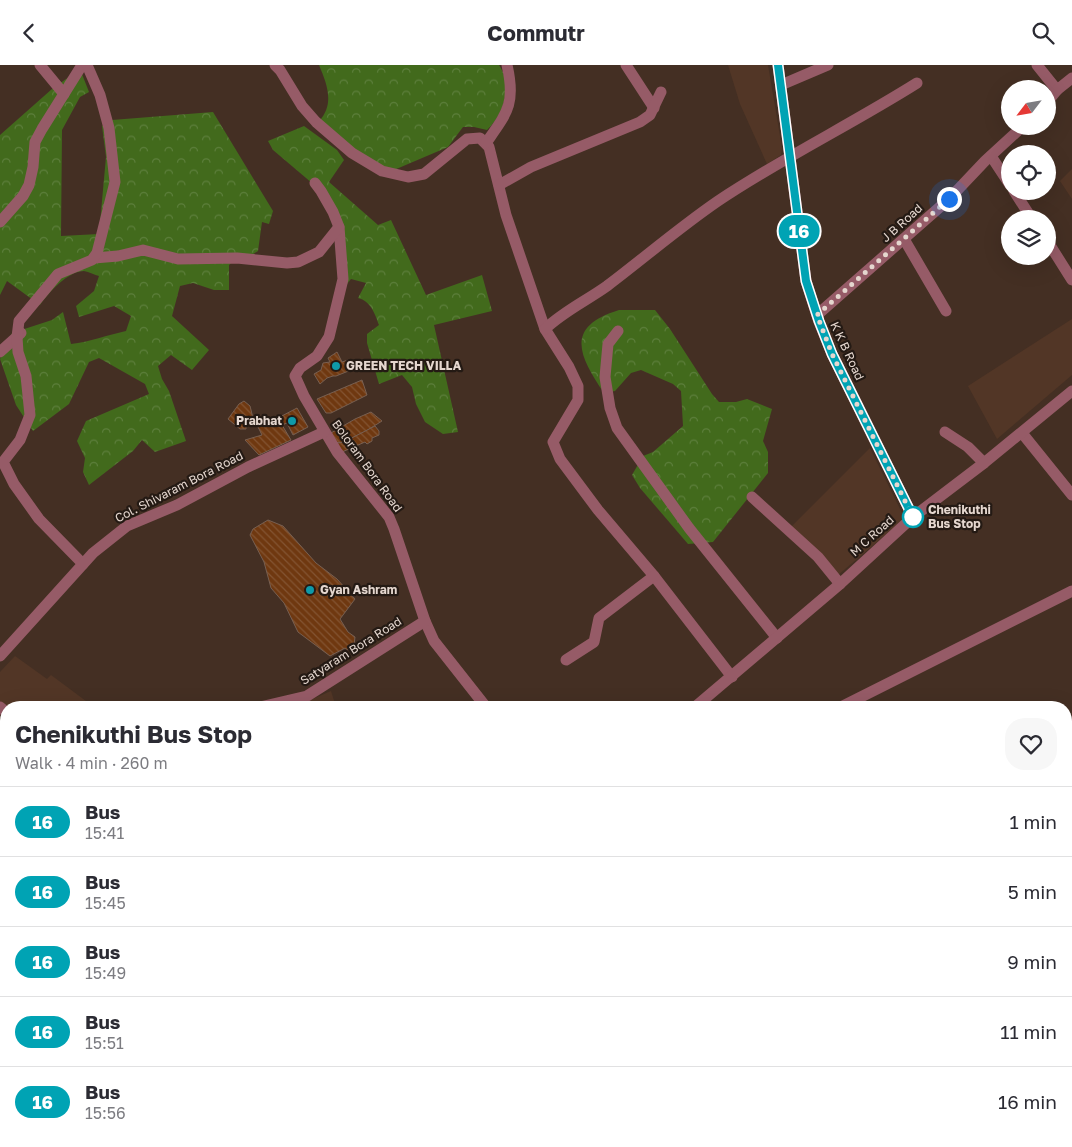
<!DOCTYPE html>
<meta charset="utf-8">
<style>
:root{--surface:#fff;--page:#f7f7f7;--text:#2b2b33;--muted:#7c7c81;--line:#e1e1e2}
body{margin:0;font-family:"Golos Text",sans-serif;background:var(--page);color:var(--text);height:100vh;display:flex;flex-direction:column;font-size:19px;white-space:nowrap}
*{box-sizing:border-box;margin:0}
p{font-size:16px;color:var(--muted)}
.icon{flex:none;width:28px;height:28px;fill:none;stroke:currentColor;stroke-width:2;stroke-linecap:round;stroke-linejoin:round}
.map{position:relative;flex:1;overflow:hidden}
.side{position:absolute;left:0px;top:636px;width:1072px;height:446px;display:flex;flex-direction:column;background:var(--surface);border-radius:20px 20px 0 0;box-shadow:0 5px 20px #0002}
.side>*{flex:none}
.badge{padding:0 10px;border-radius:16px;font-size:18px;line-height:32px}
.needle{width:32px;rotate:239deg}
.tools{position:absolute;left:1001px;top:15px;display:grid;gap:10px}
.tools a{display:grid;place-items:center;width:55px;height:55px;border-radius:50%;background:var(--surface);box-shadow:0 5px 20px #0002;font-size:25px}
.you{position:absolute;width:25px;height:25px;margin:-12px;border:4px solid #fff;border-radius:50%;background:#1a73e8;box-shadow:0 0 0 8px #1a73e833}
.map>.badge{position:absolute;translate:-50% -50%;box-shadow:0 0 0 2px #fff}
.round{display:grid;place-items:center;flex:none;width:52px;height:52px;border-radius:20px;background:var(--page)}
.headline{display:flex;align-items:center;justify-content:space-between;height:85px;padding:0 15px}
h1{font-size:24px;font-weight:700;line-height:38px}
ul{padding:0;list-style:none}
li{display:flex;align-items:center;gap:15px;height:70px;padding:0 15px;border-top:1px solid var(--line)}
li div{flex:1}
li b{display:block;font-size:19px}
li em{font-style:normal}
li .badge{min-width:55px;font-weight:700;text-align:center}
header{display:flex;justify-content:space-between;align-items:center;height:65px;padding:0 15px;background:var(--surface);font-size:22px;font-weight:700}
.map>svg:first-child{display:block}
</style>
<header><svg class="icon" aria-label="back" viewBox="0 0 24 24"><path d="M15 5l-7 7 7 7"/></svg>Commutr<svg class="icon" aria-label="search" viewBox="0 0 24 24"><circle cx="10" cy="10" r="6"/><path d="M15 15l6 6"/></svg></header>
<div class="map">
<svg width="1072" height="1082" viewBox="0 0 1072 1082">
<defs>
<pattern id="forest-crowns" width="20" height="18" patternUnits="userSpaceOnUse" patternTransform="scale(1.25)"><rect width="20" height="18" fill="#426a1c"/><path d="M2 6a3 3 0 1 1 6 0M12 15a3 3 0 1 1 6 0" fill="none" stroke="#5d7f3c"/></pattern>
<pattern id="building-back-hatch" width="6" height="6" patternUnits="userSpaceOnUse" patternTransform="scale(1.25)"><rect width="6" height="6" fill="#6f3810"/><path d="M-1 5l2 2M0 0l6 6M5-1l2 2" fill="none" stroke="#835432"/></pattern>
</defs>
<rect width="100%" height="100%" fill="#442f23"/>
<!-- built -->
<g fill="#523626">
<path d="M728,0H768L782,83L781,90L767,99L740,39Z"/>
<path d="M1072,104V134L1060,116Z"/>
<path d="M1072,254V310L997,374L968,321Z"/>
<path d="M870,383L902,448L903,455L838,510L789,464Z"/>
<path d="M15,591L47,614L51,610L94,642H7L0,637V607Z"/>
<path d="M331,626L336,642H303L301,639Z"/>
<path d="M482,1076H538L534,1082H489Z"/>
</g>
<!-- forest -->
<g fill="url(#forest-crowns)">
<path d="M319,0H499C513,21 504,49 487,65L474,62H463L448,82L394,105L368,101L319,56C335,39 327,19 319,0Z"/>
<path d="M80,4L89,27L80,32L62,65L61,171L99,169L106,92L102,61L112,55L213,47L273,146L269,159L262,157L258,186L247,193H237L229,200V225H214L193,218L180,221L172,251L209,285L192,305L171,290L158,301L162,314L169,326L186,376L155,387L142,375L133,386L89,420L83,407L85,393L77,376L86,356L149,329L145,319L99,293L89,297L69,339L33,366L16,340L0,294L12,268L52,255L63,247L71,279C90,277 107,270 126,266L131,251L114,241L79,252L76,241L94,226L99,211C95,210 89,207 84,206C68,206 48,228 40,240L7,216L0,230V70L52,24Z"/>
<path d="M304,61L337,85L344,95L329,117L378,160L391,155L426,230L482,210L492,246L434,260L458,367L443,369L425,357L416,339L412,322L402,310L379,319L367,278V269L379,260C375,249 371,236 358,233L366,218L351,214L343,224L345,181L319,124L273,85L268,76Z"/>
<path d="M619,245H655L670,264L712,329L719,337H736L747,334L772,344L763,376L768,387V408L713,477L688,479L640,423L632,410L643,391L653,387L683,361L681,326L673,319L641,305L631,308L615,326L604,328C579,291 564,262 619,245Z"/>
<path d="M6,734V791L0,781V738Z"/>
<path d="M6,837V890H0V838Z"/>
</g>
<!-- water -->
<path fill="#00282f" d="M1066,940L1072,947V1055L1066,1059Z"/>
<!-- building -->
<g fill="url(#building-back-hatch)" stroke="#775f51">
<path d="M337,287L342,297L348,295L351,305L336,311H333L327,313L320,319L314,309L321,305L323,298L330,297L328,293Z"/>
<path d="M362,315L367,330L331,348H326L317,334Z"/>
<path d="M244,336L250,341L254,357L246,361V364H240L228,354L239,339Z"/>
<path d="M297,343L308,362L293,370L287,358L282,360L278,353Z"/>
<path d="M371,347L382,356L366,366L344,377L337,378L331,368L355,354Z"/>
<path d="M271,355L278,360H282L291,375L259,390L245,375L262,370L257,360Z"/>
<path d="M375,361L379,366V370L372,373V376L367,379L365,377L342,387L337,378L344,377Z"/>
<path d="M268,455L283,461L316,498L337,514L355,534L340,554L348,567L355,572L354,580L348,585L345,583L330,591L298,567L284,538L271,523L264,497L250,470L253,464Z"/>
</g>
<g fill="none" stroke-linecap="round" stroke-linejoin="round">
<!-- minor -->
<g stroke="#965b67" stroke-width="11">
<path d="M40,0L64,29"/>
<path d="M275,0L280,5L302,41L316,57L352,88L382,106L408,112L424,109L467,74L480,73L489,82L506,150L545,264L569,302L578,321V335L553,377L560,394L598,445L654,511L732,612"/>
<path d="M626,0L654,43"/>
<path d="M778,0L806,216L819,257L832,289L913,452"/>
<path d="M1037,0L1057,25"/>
<path d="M781,20L828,0"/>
<path d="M1048,36L1057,25L1072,13"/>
<path d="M486,78C507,48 516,39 507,0"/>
<path d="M991,91L1010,120"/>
<path d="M315,118L321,126L333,147L339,162L343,214L329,272L317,291L300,303L295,311L304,331L337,387L389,452L394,464L425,556L434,576L486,642"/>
<path d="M499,120L531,102L640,57L650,50L661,27"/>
<path d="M1014,126L1032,154"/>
<path d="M0,157L23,131L29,120L33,102L35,77L42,64L82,0"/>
<path d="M904,174L946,246"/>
<path d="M1048,177L1072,215"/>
<path d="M94,193L118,191L143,185L178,194L237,193L287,198L298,197L319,187L339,162"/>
<path d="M817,250L949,134L985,96L1023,61"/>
<path d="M545,264C564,246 586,236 607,221C644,193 680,162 718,136C782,93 852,59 917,18"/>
<path d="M618,266L608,279L605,312L610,343L617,363L689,463L777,573"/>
<path d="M0,287L21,268"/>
<path d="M945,367L968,382L984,398"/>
<path d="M1022,368L1072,430"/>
<path d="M752,432L818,492L840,519"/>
<path d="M83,499L39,454L14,419L3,397L20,375L30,350L26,311L18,287L17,272L19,256L58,209L92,195L97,188L115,117L109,63L100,30L87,0"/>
<path d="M0,591L93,488L127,461L177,440L248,402L324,367"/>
<path d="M566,595L594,577L599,553L654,511"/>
<path d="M0,642L6,647"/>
<path d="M260,642L307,631L425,556"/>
<path d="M695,642L840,519L913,452L984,398L1072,326"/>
<path d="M841,642L1072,526"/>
<path d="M1066,663L1072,659"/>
<path d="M0,790L6,793"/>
<path d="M1066,819L1072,815"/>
<path d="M1066,925L1072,931"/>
<path d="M0,1056L6,1053"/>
<path d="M1066,1063L1072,1059"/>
<path d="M195,1076L203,1082"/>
<path d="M338,1076L345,1082"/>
<path d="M479,1076L486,1082"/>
<path d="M744,1076L751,1082"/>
<path d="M154,1082L159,1076"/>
<path d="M301,1082L305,1076"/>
<path d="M429,1082L434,1076"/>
<path d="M556,1082L561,1076"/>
<path d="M814,1082L818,1076"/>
</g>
</g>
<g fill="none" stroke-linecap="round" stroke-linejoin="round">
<!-- line casing -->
<g stroke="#fff" stroke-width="11">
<path id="line" d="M778,0L806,216L819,256L832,289L913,452"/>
</g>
<!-- line -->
<use href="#line" stroke="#00a3b4" stroke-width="8"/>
<!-- walk -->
<path stroke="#e5d7cf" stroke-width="5" stroke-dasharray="0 9" d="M913,452L832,289L817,250L949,134"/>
</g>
<!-- markers -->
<g fill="#0f9aa8" stroke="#241a14" stroke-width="2">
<circle cx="336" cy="301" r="5"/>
<circle cx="292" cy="356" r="5"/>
<circle cx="310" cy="525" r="5"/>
</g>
<circle fill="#fff" stroke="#00a3b4" stroke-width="2.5" cx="913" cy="452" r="10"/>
<g text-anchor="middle" stroke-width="4.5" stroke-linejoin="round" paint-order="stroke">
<!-- street labels -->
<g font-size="12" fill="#e5d7cf" stroke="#241a14">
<text transform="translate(902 158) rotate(-42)" y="4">J B Road</text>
<text transform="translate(847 286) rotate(65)" y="4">K K B Road</text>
<text transform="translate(367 401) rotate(54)" y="4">Boloram Bora Road</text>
<text transform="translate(179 422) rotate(-27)" y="4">Col. Shivaram Bora Road</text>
<text transform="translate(872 471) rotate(-42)" y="4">M C Road</text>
<text transform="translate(351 586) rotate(-32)" y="4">Satyaram Bora Road</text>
</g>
<!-- poi labels -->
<g font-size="12" font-weight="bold" fill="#e5d7cf" stroke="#241a14" text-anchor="start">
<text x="346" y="305">GREEN TECH VILLA</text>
<text x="282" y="360" text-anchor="end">Prabhat</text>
<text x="320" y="529">Gyan Ashram</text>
</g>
<!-- stop labels -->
<g font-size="12" font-weight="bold" fill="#e5d7cf" stroke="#241a14" text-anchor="start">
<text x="928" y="449">Chenikuthi<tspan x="928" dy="14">Bus Stop</tspan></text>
</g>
</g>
</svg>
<div class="tools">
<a><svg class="needle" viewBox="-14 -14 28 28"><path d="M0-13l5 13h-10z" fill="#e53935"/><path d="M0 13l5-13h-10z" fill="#7c7c81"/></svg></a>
<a><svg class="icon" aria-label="locate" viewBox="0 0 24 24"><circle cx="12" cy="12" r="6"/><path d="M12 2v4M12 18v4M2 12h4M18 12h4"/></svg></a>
<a><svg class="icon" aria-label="layers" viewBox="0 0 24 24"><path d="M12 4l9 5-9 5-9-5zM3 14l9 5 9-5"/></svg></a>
</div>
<div class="you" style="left:949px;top:134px"></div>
<b class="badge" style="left:799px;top:166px;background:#00a3b4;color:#fff">16</b>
<section class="side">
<div class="headline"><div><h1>Chenikuthi Bus Stop</h1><p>Walk · 4 min · 260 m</p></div><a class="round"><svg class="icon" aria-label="heart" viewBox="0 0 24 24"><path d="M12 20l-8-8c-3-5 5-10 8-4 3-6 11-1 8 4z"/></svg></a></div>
<ul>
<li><span class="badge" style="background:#00a3b4;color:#fff">16</span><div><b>Bus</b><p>15:41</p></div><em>1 min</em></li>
<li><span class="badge" style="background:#00a3b4;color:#fff">16</span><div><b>Bus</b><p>15:45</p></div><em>5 min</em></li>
<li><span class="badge" style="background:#00a3b4;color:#fff">16</span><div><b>Bus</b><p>15:49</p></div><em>9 min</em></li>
<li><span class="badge" style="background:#00a3b4;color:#fff">16</span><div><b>Bus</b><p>15:51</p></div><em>11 min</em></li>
<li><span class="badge" style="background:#00a3b4;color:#fff">16</span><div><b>Bus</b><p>15:56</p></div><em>16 min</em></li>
</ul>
</section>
</div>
